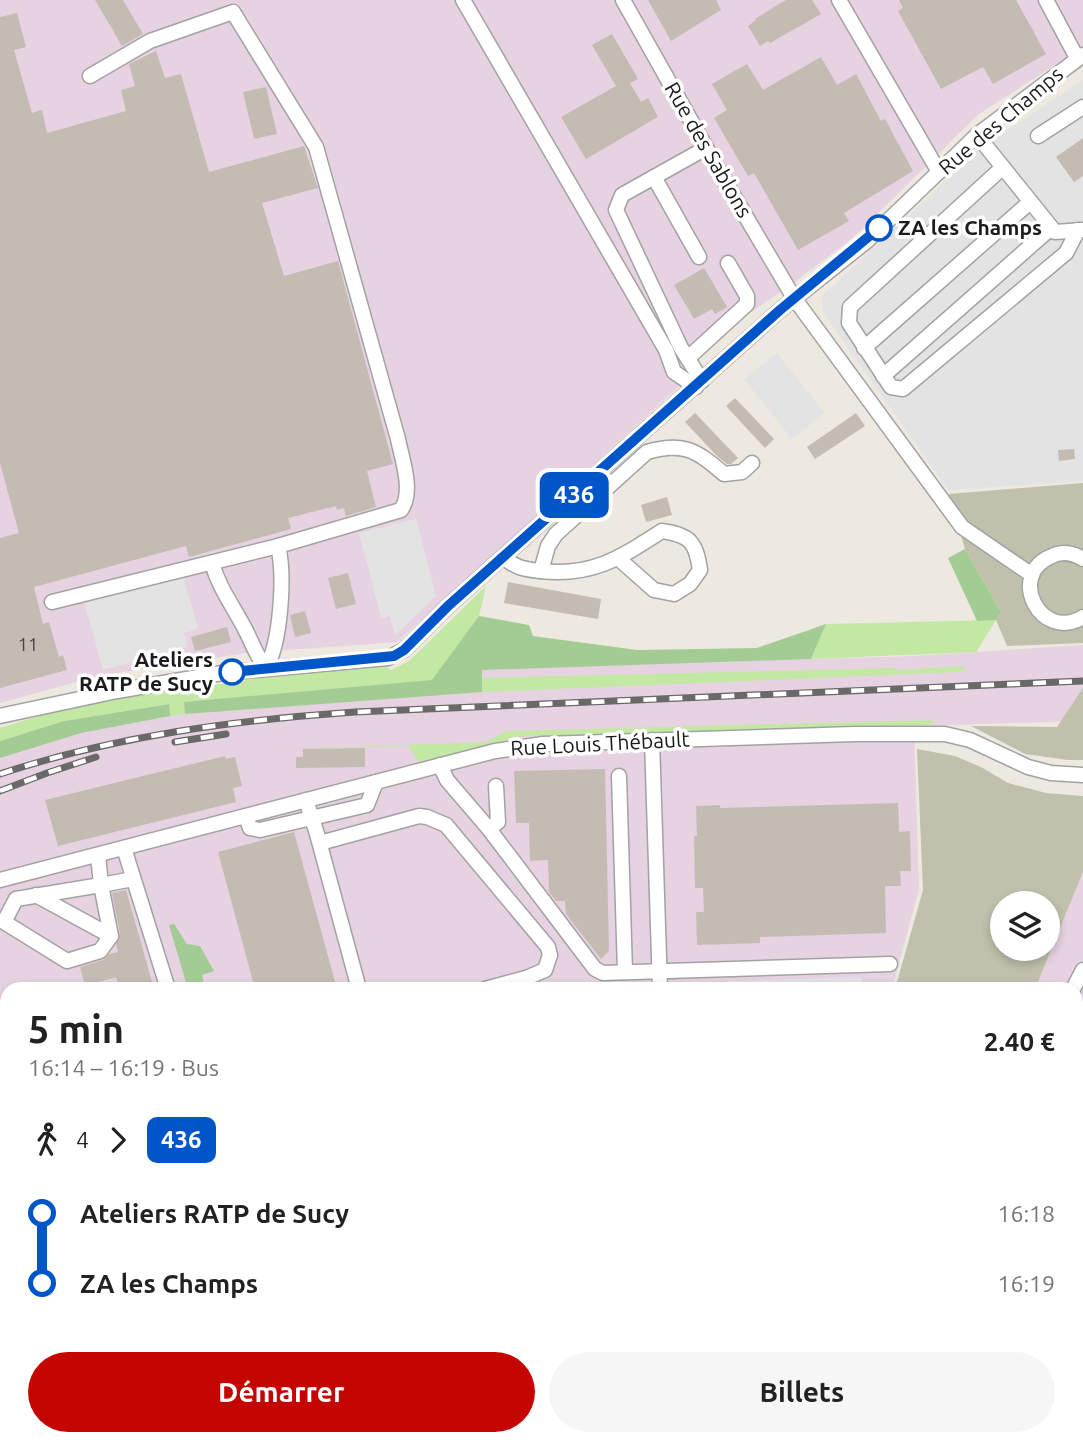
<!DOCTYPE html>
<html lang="fr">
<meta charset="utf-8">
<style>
:root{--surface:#fff;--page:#f6f6f6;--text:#222;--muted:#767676;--accent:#c50600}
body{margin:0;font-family:Ubuntu,sans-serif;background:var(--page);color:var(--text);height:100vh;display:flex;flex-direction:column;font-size:26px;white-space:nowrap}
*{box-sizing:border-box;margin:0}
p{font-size:23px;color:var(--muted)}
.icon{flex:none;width:38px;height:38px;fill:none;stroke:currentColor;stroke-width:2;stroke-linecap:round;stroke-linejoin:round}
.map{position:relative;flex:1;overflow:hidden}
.drawer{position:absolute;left:0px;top:982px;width:1083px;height:464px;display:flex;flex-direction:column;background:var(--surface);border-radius:21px 21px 0 0;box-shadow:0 4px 10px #0003}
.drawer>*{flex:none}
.badge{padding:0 14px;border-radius:10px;font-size:24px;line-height:46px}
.tools{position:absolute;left:990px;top:891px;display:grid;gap:14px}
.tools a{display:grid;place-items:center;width:70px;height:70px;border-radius:50%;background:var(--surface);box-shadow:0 4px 10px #0003;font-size:35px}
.map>.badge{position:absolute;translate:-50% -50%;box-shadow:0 0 0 4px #fff}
.legs{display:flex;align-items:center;gap:10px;height:77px;padding:0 28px;font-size:23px}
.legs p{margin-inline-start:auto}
.summary{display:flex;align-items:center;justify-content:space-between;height:119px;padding:0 28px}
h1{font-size:38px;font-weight:700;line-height:52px}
.action{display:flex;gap:14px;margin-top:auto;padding:14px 28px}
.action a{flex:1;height:80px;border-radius:42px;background:var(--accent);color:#fff;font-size:28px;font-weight:700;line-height:80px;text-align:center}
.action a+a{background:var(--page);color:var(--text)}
ul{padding:0 28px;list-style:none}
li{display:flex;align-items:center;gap:24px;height:70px;font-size:26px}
li i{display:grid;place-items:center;width:10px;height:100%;margin:0 9px;background:currentColor}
li i::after{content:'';width:18px;height:18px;margin:-9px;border:5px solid;border-radius:50%;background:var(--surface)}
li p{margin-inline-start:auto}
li:first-child i{background:linear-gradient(#0000 50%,currentColor 0)}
li:last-child i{background:linear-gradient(currentColor 50%,#0000 0)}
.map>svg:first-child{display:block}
</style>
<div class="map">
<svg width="1083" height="1445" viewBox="0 0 1083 1445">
<rect width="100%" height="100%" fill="#ede9e0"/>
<!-- industrial -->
<g fill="#e6d2e1">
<path d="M0,0H1083V47L979,114L855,236L795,282L684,358L680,386L397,642L246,653L98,676L0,703Z"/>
<path d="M1083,645V721L914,726L919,889L892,989H7V1121L0,1120V744L110,715L387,671L913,656Z"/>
<path d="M1083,872V1445H873L875,1438H1076V989H1035Z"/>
<path d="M0,1152L7,1154V1438L658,1439L650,1445H0Z"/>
</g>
<!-- construction -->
<g fill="#c0c1ac" fill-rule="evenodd">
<path d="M1083,483V643L1007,646L996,620L1001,612L965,549L949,494Z"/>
<path d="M1083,688V760H1068L1025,754L971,726L1057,727Z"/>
<path d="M917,749L955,756L981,767L1008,783L1046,793L1083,796V872L1035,989H895L923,890ZM1048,903V948H1003V903Z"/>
</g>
<!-- grass -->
<g fill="#c3e8a4">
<path d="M486,586L479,616L433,680L184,702L185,714L170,716L168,704L64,721L0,741V728L72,706L211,681L212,685L245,681V677L386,667L391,670L409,661Z"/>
<path d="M996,620L976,652L811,659L826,624Z"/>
<path d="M967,666L960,672L482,692V678L893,668L898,670Z"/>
<path d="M934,720L930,725L523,736L419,762L408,746L263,750L486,742L506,731Z"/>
<path d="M658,1438H875V1439L873,1445H650Z"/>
</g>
<!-- forest -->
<g fill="#a3cc94">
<path d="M965,549L1001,612L996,620L977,621L948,558Z"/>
<path d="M479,616L529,625L533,636L637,650L757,648L826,624L811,659L482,670V692L185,714L184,702L432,680Z"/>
<path d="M169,704L170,716L81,733L0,758V741L64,721Z"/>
<path d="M174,924L187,944L200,946L214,971L202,975L205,989H188L169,925Z"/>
</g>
<!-- parking -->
<g fill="#e3e3e3">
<path d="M1083,80V481L948,490L823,312L822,296L982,147Z"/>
<path d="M777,353L825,413L792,439L744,379Z"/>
<path d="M416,519L436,596L395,636L390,616L381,618L359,533Z"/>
<path d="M183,575L198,629L184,633L188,647L103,670L84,602Z"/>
<path d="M862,977L863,989H729L728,981Z"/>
</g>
<!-- building -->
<g fill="#c4bbb3">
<path d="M95,0H123L143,34L122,46Z"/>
<path d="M648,0H716L721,10L671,41Z"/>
<path d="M786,0H812L821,14L770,43L768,41L760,46L748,26L756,20L755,19Z"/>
<path d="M899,0H1016L1046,54L993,84L983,67L941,89L898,11L903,8Z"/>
<path d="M17,13L26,47L14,50L32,113L42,110L47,133L126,111L121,90L135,86L129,64L156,51L165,78L181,74L209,172L304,146L318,188L262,203L284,276L338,261L393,464L367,471L376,507L346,516L344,508L337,510L336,506L288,518L291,529L189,557L186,546L34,587L43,624L49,622L59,657L63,655L67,670L0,688V538L19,533L0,463V17Z"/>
<path d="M612,34L638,79L630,83L641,102L648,98L658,117L586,159L561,117L616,86L592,45Z"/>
<path d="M821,57L837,85L856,74L881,121L885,119L913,171L844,213L849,221L798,250L754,173L748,176L714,118L727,110L712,84L747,64L763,90Z"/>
<path d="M266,87L277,134L254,139L243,92Z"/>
<path d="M1083,138V176L1074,182L1056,157Z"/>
<path d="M704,268L727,307L715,314L712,309L694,319L674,285Z"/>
<path d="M735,398L774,439L765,448L726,406Z"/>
<path d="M695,413L738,458L731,464H727L717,456L685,422Z"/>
<path d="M856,413L865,426L815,459L807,447Z"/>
<path d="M1074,449L1075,459L1059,461L1058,450Z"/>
<path d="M667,497L672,515L646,522L641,505Z"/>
<path d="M348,573L356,604L336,609L328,578Z"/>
<path d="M508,582L601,599L598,619L504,603Z"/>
<path d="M305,611L311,633L295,637L290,615Z"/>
<path d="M227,627L231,642L195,651L191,637Z"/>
<path d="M365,748V767L296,768V757H303V749Z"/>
<path d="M225,756L226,759L235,757L242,786L233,788L236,802L58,846L45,800Z"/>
<path d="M605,769L609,951L601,959L566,914L565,901H556L549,892L548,860L530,861L529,823H516L514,771Z"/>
<path d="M898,803L899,832L910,831L911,871H900L901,886H885L886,933L760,937V943L697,945L696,912H704L703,888H695L694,836H697L696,806L720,805V808Z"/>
<path d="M294,832L337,989H255L218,852Z"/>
<path d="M126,890L154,989H119L116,977L85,986L80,967L103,960L109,954L118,952L116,945L120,934L112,893Z"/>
</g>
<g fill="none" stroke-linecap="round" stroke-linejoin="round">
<!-- minor casing -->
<g stroke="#a2a2a2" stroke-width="17">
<g id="minor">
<path d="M463,0L666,350L674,372L696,387"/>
<path d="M623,0L726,183L794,298L962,527L1032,575"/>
<path d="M839,0L939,172"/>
<path d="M1046,0L1077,58"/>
<path d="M977,135L1055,232L1083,230"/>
<path d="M1038,136L1083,107"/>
<path d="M1002,168L850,307L849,323L891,387L903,389L1066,253L1078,230"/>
<path d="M654,177L699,257"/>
<path d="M864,348L1030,202"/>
<path d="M688,358L747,304V296L728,263"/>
<path d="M883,376L1051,228"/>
<path d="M702,381L681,348L616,210L622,195L706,148"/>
<path d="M505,558C515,568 525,569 540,571C592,577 620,558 662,531C691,535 696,543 700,570L690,584L674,594L654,590L619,559"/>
<path d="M1083,559C1073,553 1062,551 1052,556C1006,574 1040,643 1083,617"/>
<path d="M212,563C219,588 233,606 245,629C252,642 256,656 266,668"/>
<path d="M541,571L548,546L556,534L647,452C684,441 697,451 724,474L742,472L752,463"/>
<path d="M52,602L278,546L401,510C414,491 402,460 398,439L316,147L233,12L150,41L90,76"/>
<path d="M266,668C281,642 285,575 278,546"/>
<path d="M0,716L117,691L222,673L388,658L404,650L448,606L780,310L868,240L977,135L1083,55"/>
<path d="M652,740L660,989"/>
<path d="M440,765L447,780L489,829L595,969L603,973L890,964"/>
<path d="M619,776L625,972"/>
<path d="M306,800L317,834L359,989"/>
<path d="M246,816L250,828L260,830L367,805L376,782"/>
<path d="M489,829L498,822L496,786"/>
<path d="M320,843L419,816L427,817L446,825L548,947L550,955L545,970L526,978L485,989"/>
<path d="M124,848L168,989"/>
<path d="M98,855L101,885L16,899L4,922L67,961L100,951L111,936L101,885L133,879"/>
<path d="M0,880L495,751L543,744L854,734H945L970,740L1028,767L1051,773L1083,775"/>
<path d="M36,895L111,936"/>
<path d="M1073,989L1083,970"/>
<path d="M7,1052H5L7,1062"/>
<path d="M1076,1231L1083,1228"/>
<path d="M0,1306L7,1316"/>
<path d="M1076,1381L1083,1384"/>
<path d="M0,1387L7,1397"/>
<path d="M91,1438L95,1445"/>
<path d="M571,1438L575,1445"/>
<path d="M998,1438L1019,1445"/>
<path d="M34,1445V1438"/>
<path d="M613,1445L621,1438"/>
</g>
</g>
<!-- path -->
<g stroke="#fa7864" stroke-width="2.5" stroke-dasharray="3.5 3.5" stroke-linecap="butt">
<path d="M0,1129L7,1130"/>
<path d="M1076,1268L1083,1270"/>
<path d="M954,1445L959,1438"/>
</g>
<!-- minor -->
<use href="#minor" stroke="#fff" stroke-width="14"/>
<!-- rail casing -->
<g stroke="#696969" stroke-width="7">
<g id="rail">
<path d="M175,742L226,734"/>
<path d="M0,774C115,736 235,720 355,712L1083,681"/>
<path d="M0,791L47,773L96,757"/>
</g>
</g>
<!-- rail -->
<use href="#rail" stroke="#fff" stroke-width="4.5" stroke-dasharray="13" stroke-linecap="butt"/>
</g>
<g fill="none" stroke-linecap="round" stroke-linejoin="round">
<!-- line-1 casing -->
<g stroke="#fff" stroke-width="16">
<path id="line-1" d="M232,672L394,656L404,650L448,606L780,310L879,228"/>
</g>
<!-- line-1 -->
<use href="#line-1" stroke="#0055c8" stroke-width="10"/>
</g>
<!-- markers -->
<g fill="#fff" stroke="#0055c8" stroke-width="3.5">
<circle cx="879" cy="228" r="12"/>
<circle cx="232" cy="672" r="12"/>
</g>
<g text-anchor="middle" stroke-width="7" stroke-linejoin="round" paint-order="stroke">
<!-- number labels -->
<g font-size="18" fill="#454341">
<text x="28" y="651">11</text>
</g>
<!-- street labels -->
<g font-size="21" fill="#1b1b1b" stroke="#fff">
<text transform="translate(1001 121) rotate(-40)" y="7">Rue des Champs</text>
<text transform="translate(708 150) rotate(60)" y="7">Rue des Sablons</text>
<text transform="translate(600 744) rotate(-3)" y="7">Rue Louis Thébault</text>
</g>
<!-- stop labels -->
<g font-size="21" font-weight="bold" fill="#1b1b1b" stroke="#fff" text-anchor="start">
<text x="898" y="235">ZA les Champs</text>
<text x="213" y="667" text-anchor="end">Ateliers<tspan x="213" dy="24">RATP de Sucy</tspan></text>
</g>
</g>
</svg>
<div class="tools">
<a><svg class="icon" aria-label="layers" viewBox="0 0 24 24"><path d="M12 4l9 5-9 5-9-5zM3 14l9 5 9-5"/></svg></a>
</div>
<b class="badge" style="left:574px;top:495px;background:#0055c8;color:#fff">436</b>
<section class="drawer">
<div class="summary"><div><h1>5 min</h1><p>16:14 – 16:19 · Bus</p></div><b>2.40 €</b></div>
<div class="legs"><svg class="icon" aria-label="walk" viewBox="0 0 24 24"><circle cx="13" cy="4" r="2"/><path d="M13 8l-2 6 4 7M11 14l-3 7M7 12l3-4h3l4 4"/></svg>4<svg class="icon" aria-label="forward" viewBox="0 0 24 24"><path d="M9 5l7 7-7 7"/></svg><b class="badge" style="background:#0055c8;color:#fff">436</b></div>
<ul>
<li><i style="color:#0055c8"></i><b>Ateliers RATP de Sucy</b><p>16:18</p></li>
<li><i style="color:#0055c8"></i><b>ZA les Champs</b><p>16:19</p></li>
</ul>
<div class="action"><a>Démarrer</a><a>Billets</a></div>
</section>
</div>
